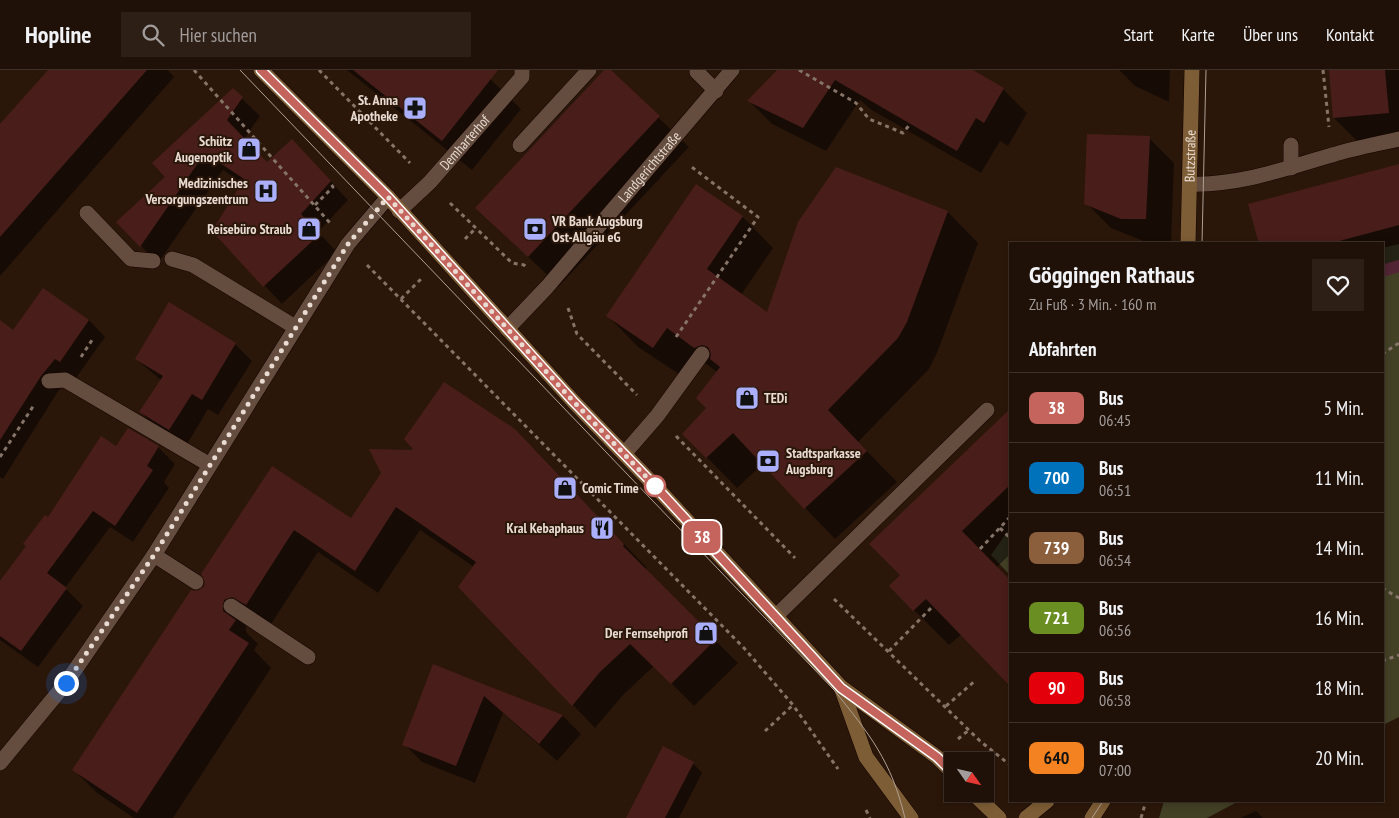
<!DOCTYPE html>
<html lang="de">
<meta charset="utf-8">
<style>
:root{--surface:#201108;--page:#2d1f16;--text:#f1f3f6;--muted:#a29d9c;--line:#3d3129}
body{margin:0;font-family:"PT Sans Narrow",sans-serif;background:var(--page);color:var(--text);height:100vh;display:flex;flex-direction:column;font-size:19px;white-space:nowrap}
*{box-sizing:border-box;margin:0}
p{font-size:16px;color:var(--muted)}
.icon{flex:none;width:28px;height:28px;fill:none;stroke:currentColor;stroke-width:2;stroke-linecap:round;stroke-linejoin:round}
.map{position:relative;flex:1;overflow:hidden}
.sheet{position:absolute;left:1009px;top:172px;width:375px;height:560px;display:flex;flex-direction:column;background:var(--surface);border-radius:0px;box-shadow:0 2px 8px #0003,0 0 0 1px var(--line)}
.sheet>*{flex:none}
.badge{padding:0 10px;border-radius:8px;font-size:18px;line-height:32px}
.needle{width:32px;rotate:124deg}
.controls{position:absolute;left:944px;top:682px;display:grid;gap:10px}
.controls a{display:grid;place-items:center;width:50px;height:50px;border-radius:0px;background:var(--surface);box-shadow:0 2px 8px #0003,0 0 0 1px var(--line);font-size:25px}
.you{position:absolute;width:25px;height:25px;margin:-12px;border:4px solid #fff;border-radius:50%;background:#1a73e8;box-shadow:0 0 0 8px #1a73e833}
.map>.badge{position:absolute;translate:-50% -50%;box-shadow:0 0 0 2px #fff}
h2{padding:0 20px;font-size:19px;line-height:45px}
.round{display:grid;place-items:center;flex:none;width:52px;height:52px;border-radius:0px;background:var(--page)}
.summary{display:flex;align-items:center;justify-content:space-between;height:85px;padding:0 20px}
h1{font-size:24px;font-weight:600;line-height:38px}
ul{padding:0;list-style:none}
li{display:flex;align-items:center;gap:15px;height:70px;padding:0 20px;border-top:1px solid var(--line)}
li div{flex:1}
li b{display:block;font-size:19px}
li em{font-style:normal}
li .badge{min-width:55px;font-weight:700;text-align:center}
header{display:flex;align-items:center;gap:30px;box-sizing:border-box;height:70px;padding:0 25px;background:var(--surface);border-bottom:1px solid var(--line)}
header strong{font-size:24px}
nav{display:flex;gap:28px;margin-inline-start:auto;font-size:18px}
.search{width:350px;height:45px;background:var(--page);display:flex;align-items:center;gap:12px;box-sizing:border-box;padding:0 18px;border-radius:0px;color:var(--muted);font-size:19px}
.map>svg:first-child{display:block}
</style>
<header>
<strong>Hopline</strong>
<div class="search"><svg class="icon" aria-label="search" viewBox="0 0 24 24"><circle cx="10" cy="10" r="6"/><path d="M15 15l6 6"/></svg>Hier suchen</div>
<nav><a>Start</a><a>Karte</a><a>Über uns</a><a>Kontakt</a></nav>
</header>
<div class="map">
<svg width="1399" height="748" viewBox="0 0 1399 748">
<rect width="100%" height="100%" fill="#2b170a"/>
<!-- green -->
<g fill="#424126">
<path d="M1399,174V647L1383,655L1382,178Z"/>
<path d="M1010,458V505L991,485Z"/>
<path d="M1164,731H1239L1207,748H1159Z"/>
</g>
<!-- shadow -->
<g fill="#0007">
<path d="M49,0H168L174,7L0,206V56Z"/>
<path d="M347,0H481L521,39L472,100Z"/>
<path d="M605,0H609L689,77L559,216L476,138Z"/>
<path d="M779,0H970L1004,20L1027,43L1008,76L1000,71L981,103L870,39L860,30L826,81L772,54L749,31Z"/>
<path d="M1119,0H1170L1169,32L1135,16Z"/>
<path d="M1330,0H1399V69L1359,73L1334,48Z"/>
<path d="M233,20L260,46L244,69L267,93L310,89L348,130L318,162L337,182L282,234L213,161L242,113L223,100L158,193L141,176L167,107Z"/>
<path d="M1149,68L1174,93L1171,174H1142L1143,171L1111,158L1086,133Z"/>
<path d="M1399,96V193L1382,197V174H1260Z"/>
<path d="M697,116L743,147L773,178L741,225L767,244L948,142L978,173L937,283L929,299L858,372L897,412L835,469L763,394L737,418L684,364L708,338L717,302L698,288L685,308L638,277L608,246Z"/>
<path d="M169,234L235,274L252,291L218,345L208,339L186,376L157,358L140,342L162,311L136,289Z"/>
<path d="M89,250L105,267L76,308L72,304L57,323L3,409L0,407V273L13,262Z"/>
<path d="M1010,340V484L997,497L1010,511V613L962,564L949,575L914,540L902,505Z"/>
<path d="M158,377L175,394L164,412L169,418L133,472L110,457L65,518L83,536L38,597L0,570V513L48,449L116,378Z"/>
<path d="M538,384L647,498L645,500L738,593L694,636L654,596L623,625L595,658L573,635L474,497L420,460L378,523L318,482L269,557L246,554V562L258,574L254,580L271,598L173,748H134L97,723L74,700L196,523L205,518L272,397L351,449Z"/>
<path d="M434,596L563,646L581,664L557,691L503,643L475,713L422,692L404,674Z"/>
<path d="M693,693L702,703L679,748H627Z"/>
<path d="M1256,741L1263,748H1240Z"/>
</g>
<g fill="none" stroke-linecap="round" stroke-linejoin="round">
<!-- stream -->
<path stroke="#522534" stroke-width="12" d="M1382,201L1399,196"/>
</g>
<!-- building -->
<g fill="#491d19">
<path d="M48,0H147L0,167V54Z"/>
<path d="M353,0H498L442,71Z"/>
<path d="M604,0H611L660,46L528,187L475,138Z"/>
<path d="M777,0H973L1004,18L984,53L976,48L957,81L835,10L803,58L747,31Z"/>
<path d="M1329,0H1385L1389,43L1333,48Z"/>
<path d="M233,18L243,27L227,50L267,92L292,69L331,111L301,144L320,164L263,217L212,161L244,109L205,83L140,177L116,152L165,107L152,93Z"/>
<path d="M1087,64L1150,66L1146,149H1121L1084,134Z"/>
<path d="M1399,94V155L1328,174H1259L1248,134Z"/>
<path d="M836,97L948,141L907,252L898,268L828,340L867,381L804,439L733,363L706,388L682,364L706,338L696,328L720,297L710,289L711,284L708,277L702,275L694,278L667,258L653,278L606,246L696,114L743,146L707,199L767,242L798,152Z"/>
<path d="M43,218L89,250L60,292L55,289L41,306L0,370V250L13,260Z"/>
<path d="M169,232L236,273L202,330L192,324L169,360L139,342L163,306L135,289Z"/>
<path d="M444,312L515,359L624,474L623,476L716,569L671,614L630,574L600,602L572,636L458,517L476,492L396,437L355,501L294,460L246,535L232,527L224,530L223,541L236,550L229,560L249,573L137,743L72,700L191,520L196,521L204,517L205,512L201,504L272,396L351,448L381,403L369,379L411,380L413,379L404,369Z"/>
<path d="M1010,339V415L962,461L1010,510V616L926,529L913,541L889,516L900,505L869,474Z"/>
<path d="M128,358L159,376L147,396L153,400L115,456L93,441L47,503L67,518L21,581L0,566V511L26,476L23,474L45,445L48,447L101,366L116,376Z"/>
<path d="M433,594L488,616L563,645L539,674L484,626L456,696L402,675Z"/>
<path d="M663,676L694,692L665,748H626Z"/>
</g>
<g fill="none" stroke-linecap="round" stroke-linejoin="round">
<!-- lane casing -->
<g stroke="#130300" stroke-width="16">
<g id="lane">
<path d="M697,2L716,21"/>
<path d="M520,75L589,0"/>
<path d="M1291,75V98"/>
<path d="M1190,114C1239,116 1286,98 1332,85C1354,78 1377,74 1399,69"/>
<path id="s1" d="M399,141L430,112L522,7V0"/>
<path d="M87,143L131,189L153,191"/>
<path d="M172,189L193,195L295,257"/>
<path d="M49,311L65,310L210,395"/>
<path d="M624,384L657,346L702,284"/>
<path d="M154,485L196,512"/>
<path d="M231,536L308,587"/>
<path d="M775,547L987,340"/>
</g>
</g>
<!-- street casing -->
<g stroke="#130300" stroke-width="16">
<g id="street">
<path id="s2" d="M507,259L547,217L732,0"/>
<path d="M0,693L66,613L154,485L348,174L388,127"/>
</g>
</g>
<!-- secondary casing -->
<g stroke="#130300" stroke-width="16">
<g id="secondary">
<path d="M261,0L388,127L573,331L656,417L841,617L937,687L952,702"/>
<path id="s3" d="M1188,174L1192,0"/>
<path d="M841,617L866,687L911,748"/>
<path d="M974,724L999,748"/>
<path d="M1026,748L1047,731"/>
<path d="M1092,748L1103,731"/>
</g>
</g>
<!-- path -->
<g stroke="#867469" stroke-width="3" stroke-dasharray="4 4" stroke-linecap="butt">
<path d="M194,0L330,153"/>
<path d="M319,0L410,93"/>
<path d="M799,0L856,33L869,49L903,63L910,54"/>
<path d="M1323,0L1329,57"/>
<path d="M450,133L512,193L524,195L528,198"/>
<path d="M315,135L333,117L331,114"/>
<path d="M465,169L475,159"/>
<path d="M367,195L744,578L793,635L838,699"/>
<path d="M401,229L423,207"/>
<path d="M568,238L577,264L637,325"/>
<path d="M676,267L758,147L689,95"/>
<path d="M1382,284L1399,273"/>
<path d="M81,287L94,267"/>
<path d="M676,366L795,488"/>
<path d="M0,387L34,335"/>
<path d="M1000,458L1010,468"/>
<path d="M980,479L1010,447"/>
<path d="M1382,518L1399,528"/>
<path d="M834,529L980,671L1010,695"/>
<path d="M889,581L933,536"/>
<path d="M1382,591L1399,585"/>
<path d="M946,636L976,610"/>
<path d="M765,661L793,635"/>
<path d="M958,669L969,660"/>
<path d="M866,740L870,748"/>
<path d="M1141,748L1146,731"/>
</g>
<!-- lane -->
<use href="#lane" stroke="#644c3e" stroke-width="15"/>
<!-- street -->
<use href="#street" stroke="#644c3e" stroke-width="15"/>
<!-- secondary -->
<use href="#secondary" stroke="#7d5d35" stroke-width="15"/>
<!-- tram -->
<g stroke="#af9f94" stroke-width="1">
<path d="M240,0L834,620C870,665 891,690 905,748"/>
<path d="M1202,174L1206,0"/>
<path d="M1092,748L1103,731"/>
</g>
</g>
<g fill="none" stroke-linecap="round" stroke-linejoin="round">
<!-- line casing -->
<g stroke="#fff" stroke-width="11">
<path id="line" d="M261,0L388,127L573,331L656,417L841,618L937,687L952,702"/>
</g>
<!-- line -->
<use href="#line" stroke="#c4645c" stroke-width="8"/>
<!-- walk -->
<path stroke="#e9dbd2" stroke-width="5" stroke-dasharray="0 9" d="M66,613L154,485L348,174L388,127L573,331L655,416"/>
</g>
<!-- icons -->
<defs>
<g id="pharmacy-square" transform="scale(1.25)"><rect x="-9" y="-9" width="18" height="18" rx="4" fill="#abaffb" stroke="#2b170a"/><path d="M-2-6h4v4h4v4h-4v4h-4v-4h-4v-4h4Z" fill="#111"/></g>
<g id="shop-square" transform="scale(1.25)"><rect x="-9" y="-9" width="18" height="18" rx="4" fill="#abaffb" stroke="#2b170a"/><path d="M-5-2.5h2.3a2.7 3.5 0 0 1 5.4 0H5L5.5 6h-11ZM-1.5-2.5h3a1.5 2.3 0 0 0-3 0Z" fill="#111"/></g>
<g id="hospital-square" transform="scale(1.25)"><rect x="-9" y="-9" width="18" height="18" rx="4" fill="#abaffb" stroke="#2b170a"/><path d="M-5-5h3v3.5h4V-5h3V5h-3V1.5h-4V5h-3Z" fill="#111"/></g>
<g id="bank-square" transform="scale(1.25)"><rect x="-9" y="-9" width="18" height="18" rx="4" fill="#abaffb" stroke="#2b170a"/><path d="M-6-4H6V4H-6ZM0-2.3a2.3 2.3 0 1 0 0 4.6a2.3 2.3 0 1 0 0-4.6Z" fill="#111"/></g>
<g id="restaurant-square" transform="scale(1.25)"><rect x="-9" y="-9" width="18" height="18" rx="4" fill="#abaffb" stroke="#2b170a"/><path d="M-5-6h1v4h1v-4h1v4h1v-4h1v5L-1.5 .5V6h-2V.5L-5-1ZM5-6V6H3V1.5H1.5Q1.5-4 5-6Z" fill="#111"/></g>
</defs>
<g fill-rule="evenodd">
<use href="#pharmacy-square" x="415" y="38"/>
<use href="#shop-square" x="249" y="79"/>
<use href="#hospital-square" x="266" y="121"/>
<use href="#shop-square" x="309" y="159"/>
<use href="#bank-square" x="535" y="159"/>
<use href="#shop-square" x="747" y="328"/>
<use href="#bank-square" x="768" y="391"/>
<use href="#shop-square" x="565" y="418"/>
<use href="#restaurant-square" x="602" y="458"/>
<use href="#shop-square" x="706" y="563"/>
</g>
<!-- markers -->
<circle fill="#fff" stroke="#c4645c" stroke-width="2.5" cx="655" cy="416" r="10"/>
<g text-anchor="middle" stroke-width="4" stroke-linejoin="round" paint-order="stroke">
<!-- poi labels -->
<g font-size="14" font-weight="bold" fill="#e9dbd2" stroke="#2b170a" text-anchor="end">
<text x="398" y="35">St. Anna<tspan x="398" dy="16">Apotheke</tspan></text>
<text x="232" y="76">Schütz<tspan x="232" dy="16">Augenoptik</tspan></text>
<text x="248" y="118">Medizinisches<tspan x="248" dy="16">Versorgungszentrum</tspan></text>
<text x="552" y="156" text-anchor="start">VR Bank Augsburg<tspan x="552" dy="16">Ost-Allgäu eG</tspan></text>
<text x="292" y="164">Reisebüro Straub</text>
<text x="764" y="333" text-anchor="start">TEDi</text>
<text x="786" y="388" text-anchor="start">Stadtsparkasse<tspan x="786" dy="16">Augsburg</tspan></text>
<text x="582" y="423" text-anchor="start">Comic Time</text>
<text x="584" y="463">Kral Kebaphaus</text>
<text x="688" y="568">Der Fernsehprofi</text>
</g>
<!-- street labels -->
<g font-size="14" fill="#e9dbd2" stroke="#2b170a">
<text dy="5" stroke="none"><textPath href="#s1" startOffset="95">Demharterhof</textPath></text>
<text dy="5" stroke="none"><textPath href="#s3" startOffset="88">Butzstraße</textPath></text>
<text dy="5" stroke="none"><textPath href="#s2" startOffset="216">Landgerichtstraße</textPath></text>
</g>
</g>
</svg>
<div class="controls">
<a><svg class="needle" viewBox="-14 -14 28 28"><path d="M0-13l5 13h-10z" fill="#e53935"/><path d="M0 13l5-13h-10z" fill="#a29d9c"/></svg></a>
</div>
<div class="you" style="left:66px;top:613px"></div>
<b class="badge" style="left:702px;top:467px;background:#c4645c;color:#fff">38</b>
<section class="sheet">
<div class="summary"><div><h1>Göggingen Rathaus</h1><p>Zu Fuß · 3 Min. · 160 m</p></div><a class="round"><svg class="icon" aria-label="heart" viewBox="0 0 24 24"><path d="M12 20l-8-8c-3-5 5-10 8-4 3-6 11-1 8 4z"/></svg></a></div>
<h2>Abfahrten</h2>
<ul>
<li><span class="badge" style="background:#c4645c;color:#fff">38</span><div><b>Bus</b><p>06:45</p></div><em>5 Min.</em></li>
<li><span class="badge" style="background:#0072bc;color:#fff">700</span><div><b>Bus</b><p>06:51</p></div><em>11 Min.</em></li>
<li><span class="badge" style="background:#8b5e3c;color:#fff">739</span><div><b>Bus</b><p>06:54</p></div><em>14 Min.</em></li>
<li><span class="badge" style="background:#6b8e23;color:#fff">721</span><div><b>Bus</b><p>06:56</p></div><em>16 Min.</em></li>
<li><span class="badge" style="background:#e3000b;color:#fff">90</span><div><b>Bus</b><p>06:58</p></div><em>18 Min.</em></li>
<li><span class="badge" style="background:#f58220;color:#111">640</span><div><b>Bus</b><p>07:00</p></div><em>20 Min.</em></li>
</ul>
</section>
</div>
